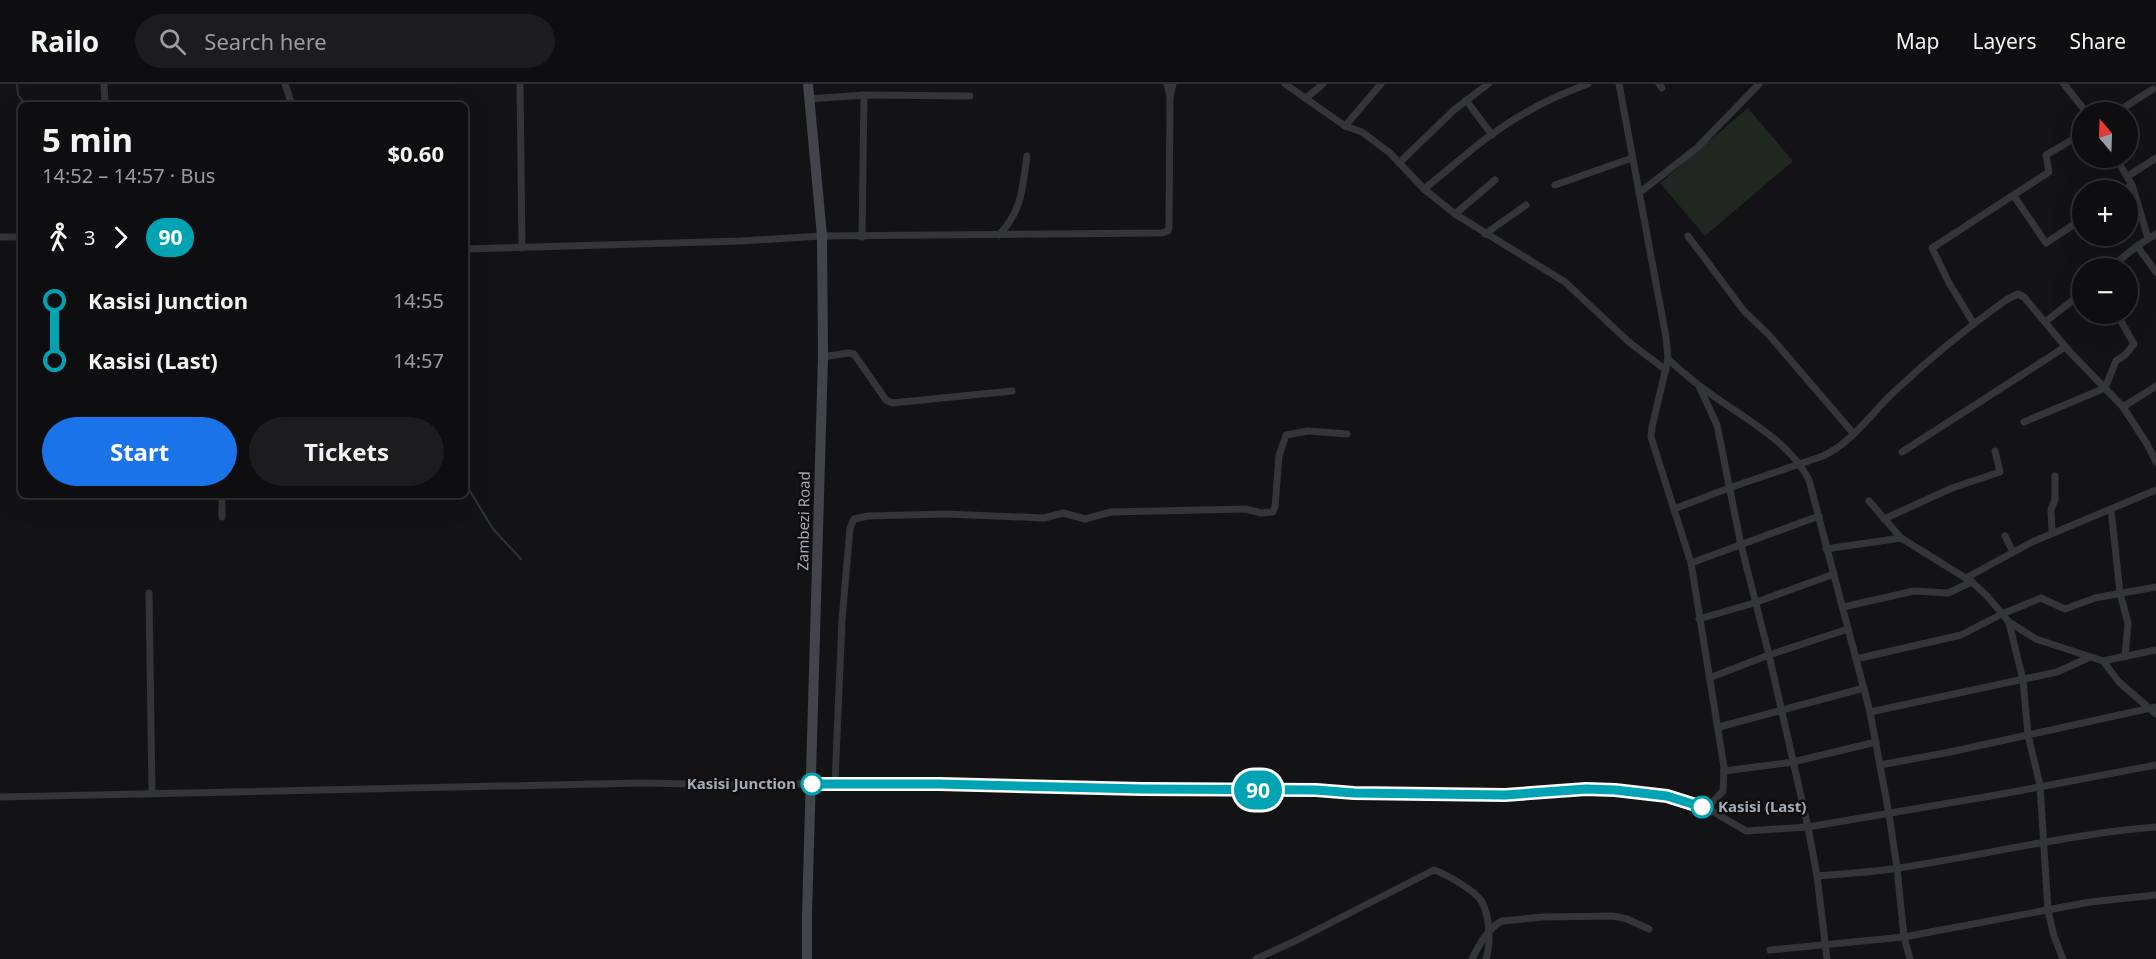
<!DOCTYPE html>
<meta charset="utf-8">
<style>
:root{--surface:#0e0e10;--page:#1c1c1e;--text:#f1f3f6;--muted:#9b9c9f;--line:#2e2e30;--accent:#1a73e8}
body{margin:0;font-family:"Noto Sans",sans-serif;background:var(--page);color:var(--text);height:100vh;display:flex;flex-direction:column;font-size:22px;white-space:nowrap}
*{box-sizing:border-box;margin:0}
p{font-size:20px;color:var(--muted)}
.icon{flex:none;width:33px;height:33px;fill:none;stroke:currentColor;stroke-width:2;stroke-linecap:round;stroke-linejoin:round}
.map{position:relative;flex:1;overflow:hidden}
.drawer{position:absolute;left:18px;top:18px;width:450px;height:396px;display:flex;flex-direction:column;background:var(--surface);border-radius:9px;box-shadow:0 6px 24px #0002,0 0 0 2px var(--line)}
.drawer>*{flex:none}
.badge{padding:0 12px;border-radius:20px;font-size:21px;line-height:39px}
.needle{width:39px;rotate:341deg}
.tools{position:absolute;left:2072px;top:18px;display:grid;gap:12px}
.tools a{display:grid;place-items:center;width:66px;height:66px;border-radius:50%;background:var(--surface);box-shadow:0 6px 24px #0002,0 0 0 2px var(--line);font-size:30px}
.map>.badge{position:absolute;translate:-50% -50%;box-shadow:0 0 0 3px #fff}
.legs{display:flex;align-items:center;gap:9px;height:66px;padding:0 24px;font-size:20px}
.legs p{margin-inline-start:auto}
.summary{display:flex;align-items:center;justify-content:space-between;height:102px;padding:0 24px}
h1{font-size:33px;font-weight:700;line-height:45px}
.primary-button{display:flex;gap:12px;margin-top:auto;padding:12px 24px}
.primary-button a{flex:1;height:69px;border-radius:36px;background:var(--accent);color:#fff;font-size:24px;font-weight:700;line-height:69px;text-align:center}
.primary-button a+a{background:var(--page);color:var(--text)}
ul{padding:0 24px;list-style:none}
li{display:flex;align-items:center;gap:21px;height:60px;font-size:22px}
li i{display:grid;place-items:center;width:9px;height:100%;margin:0 8px;background:currentColor}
li i::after{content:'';width:15px;height:15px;margin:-8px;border:4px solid;border-radius:50%;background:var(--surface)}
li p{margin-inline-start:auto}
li:first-child i{background:linear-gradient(#0000 50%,currentColor 0)}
li:last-child i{background:linear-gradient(currentColor 50%,#0000 0)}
header{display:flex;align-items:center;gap:36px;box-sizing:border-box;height:84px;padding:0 30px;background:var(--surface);border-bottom:2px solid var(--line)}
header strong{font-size:28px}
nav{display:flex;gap:33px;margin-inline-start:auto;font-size:21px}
.search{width:420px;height:54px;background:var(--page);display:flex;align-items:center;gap:15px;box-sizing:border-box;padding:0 21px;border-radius:33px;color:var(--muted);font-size:22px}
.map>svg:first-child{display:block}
</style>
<header>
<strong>Railo</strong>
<div class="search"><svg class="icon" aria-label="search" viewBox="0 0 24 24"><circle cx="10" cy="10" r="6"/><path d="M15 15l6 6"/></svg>Search here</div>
<nav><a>Map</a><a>Layers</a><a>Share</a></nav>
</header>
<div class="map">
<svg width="2156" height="875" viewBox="0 0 2156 875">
<rect width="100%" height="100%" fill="#131315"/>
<!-- green -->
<path fill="#1f2720" d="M1748,24L1793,77L1705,152L1660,99Z"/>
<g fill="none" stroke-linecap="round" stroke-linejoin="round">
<!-- stream -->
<g stroke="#2c343a" stroke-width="2">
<path d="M17,0L18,11L26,21"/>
<path d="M465,399L493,445L521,475"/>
</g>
<!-- minor -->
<g stroke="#343539" stroke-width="7">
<path d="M104,0L105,21"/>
<path d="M285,0L292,21"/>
<path d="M520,0L522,164"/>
<path d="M1167,0L1170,13"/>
<path d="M1285,0L1345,42L1362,48L1390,69L1424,105L1455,130L1565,198L1630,259L1666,286"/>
<path d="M1659,0L1662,4"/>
<path d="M2064,0L2086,28"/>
<path d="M1306,14L1323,0"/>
<path d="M809,15L864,11L970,12"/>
<path d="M1466,16L1492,51"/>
<path d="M2117,28L2153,5"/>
<path d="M1345,42L1381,0"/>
<path d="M2116,74L2132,101L2148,154"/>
<path d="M1399,79L1454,26L1488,0"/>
<path d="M2128,92L2156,74"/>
<path d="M1555,101L1632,74"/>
<path d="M1424,105C1457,79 1488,49 1525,29C1545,17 1566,8 1588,0"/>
<path d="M2124,106L2132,101"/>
<path d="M1639,109L1697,64L1759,0"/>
<path d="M2014,112L2046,159L2082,135"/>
<path d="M1455,130L1495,96"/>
<path d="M1485,150L1526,121"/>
<path d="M999,151C1023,125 1022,105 1027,72"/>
<path d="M1688,152L1744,227L1769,251L1853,349"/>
<path d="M0,153H21"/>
<path d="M862,153L864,11"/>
<path d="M2137,162L2156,188"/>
<path d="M465,165L741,157L822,152L1162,149L1168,147L1169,143L1170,13L1173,0"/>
<path d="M2110,184L2137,162L2156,150"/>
<path d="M2045,238L2082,209"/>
<path d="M1974,240L1949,199L1932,164L2049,88L2046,71L2082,50"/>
<path d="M823,273L848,269L854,270L886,316L892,319L1012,307"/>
<path d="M1668,275C1678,284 1689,294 1700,302C1737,331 1787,353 1809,396L1870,628L1889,730L1897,784L1904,853L1910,875"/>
<path d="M1700,304L1717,341L1741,461L1769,571L1808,743L1817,792L1827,875"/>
<path d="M2123,323L2156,302"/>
<path d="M2024,338L2105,304L2116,277L2125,271L2134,260L2117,230"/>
<path d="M1902,368L2065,263"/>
<path d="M222,411V433"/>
<path d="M1869,417L1901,454"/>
<path d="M1674,425L1729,404L1823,372C1852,359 1872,328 1895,307C1930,274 1967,244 2006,216L2018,210L2024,213L2069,267L2123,323L2147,360L2156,378"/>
<path d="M2111,425L2120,509L2128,539L2125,573"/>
<path d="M1884,435L1952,404L2000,388L1995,367"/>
<path d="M2052,448L2051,426L2055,415V392"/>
<path d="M2005,452L2013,468"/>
<path d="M1826,465L1901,454L1972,498L1987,512L2009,538L2036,555L2103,577L2156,566"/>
<path d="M1691,479L1819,432"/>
<path d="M1966,494L2032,458L2156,406"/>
<path d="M149,509L152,709"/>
<path d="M1843,523L1914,507L1948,509L1972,498"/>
<path d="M1699,535L1754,519L1834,490"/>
<path d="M2009,539L2023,596L2028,651L2040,701L2048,827L2054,852L2063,875"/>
<path d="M1856,575L1961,551L2002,530L2041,514L2065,525L2095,514L2156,503"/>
<path d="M2103,577L2119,598L2156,630"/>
<path d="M1709,594L1769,571L1848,545"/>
<path d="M1870,628L2057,588L2088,574"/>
<path d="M1719,643L1864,604"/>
<path d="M1880,681L1950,668L2156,623"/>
<path d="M1724,687L1793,678L1876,658"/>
<path d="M835,699L842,536L850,444L854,435L868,432L946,430L1044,434L1063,429L1085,435L1111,428L1246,425L1261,429L1273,428L1275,423L1279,372L1286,351L1308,347L1347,350"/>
<path d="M0,713L641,699L744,701L835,699L939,700L1142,705L1316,706L1354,709L1505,711L1586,705L1615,706L1667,712L1707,724L1723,707L1724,683L1691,479L1651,353L1652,343L1668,275L1666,253L1619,0"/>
<path d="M1707,724L1746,747L1808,743L2002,710L2156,681"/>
<path d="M1817,792C1844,790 1872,788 1899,784C1985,771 2069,750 2156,743"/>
<path d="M1770,866L1904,853L2090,818L2156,811"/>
<path d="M1256,875L1297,856L1434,786C1446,790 1476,807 1482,818C1490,833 1491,859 1486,875"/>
<path d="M1472,875C1479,861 1488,844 1502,837L1543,833L1613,832L1627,835L1649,845"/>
</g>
<!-- secondary -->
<path stroke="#424449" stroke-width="10" d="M807,875V829L823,273L822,152L808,0"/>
</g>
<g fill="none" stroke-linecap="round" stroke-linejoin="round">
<!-- line-1 casing -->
<g stroke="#fff" stroke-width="14">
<path id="line-1" d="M812,700H939L1142,705L1316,706L1354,709L1505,711L1586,705L1615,706L1667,712L1702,723"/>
</g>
<!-- line-1 -->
<use href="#line-1" stroke="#00a3b4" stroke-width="9"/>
</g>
<!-- markers -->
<g fill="#fff" stroke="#00a3b4" stroke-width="3">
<circle cx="812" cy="700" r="10"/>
<circle cx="1702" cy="723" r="10"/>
</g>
<g text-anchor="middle" stroke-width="5" stroke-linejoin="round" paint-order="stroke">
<!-- street labels -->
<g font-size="15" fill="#a5abb4" stroke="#0e0e10">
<text transform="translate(804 437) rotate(-89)" y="5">Zambezi Road</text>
</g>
<!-- stop labels -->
<g font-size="15" font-weight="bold" fill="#a5abb4" stroke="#0e0e10" text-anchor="end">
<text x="796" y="705">Kasisi Junction</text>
<text x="1718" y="728" text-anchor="start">Kasisi (Last)</text>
</g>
</g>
</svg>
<div class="tools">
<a><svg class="needle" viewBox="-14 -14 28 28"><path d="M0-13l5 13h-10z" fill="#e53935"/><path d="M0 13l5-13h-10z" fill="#9b9c9f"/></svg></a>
<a>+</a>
<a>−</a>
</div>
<b class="badge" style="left:1258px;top:706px;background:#00a3b4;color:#fff">90</b>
<section class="drawer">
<div class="summary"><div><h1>5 min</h1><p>14:52 – 14:57 · Bus</p></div><b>$0.60</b></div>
<div class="legs"><svg class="icon" aria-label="walk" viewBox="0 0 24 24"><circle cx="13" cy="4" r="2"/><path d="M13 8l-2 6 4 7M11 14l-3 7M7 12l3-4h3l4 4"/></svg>3<svg class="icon" aria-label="forward" viewBox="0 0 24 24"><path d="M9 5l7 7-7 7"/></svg><b class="badge" style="background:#00a3b4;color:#fff">90</b></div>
<ul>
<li><i style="color:#00a3b4"></i><b>Kasisi Junction</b><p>14:55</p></li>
<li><i style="color:#00a3b4"></i><b>Kasisi (Last)</b><p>14:57</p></li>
</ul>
<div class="primary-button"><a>Start</a><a>Tickets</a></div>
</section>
</div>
